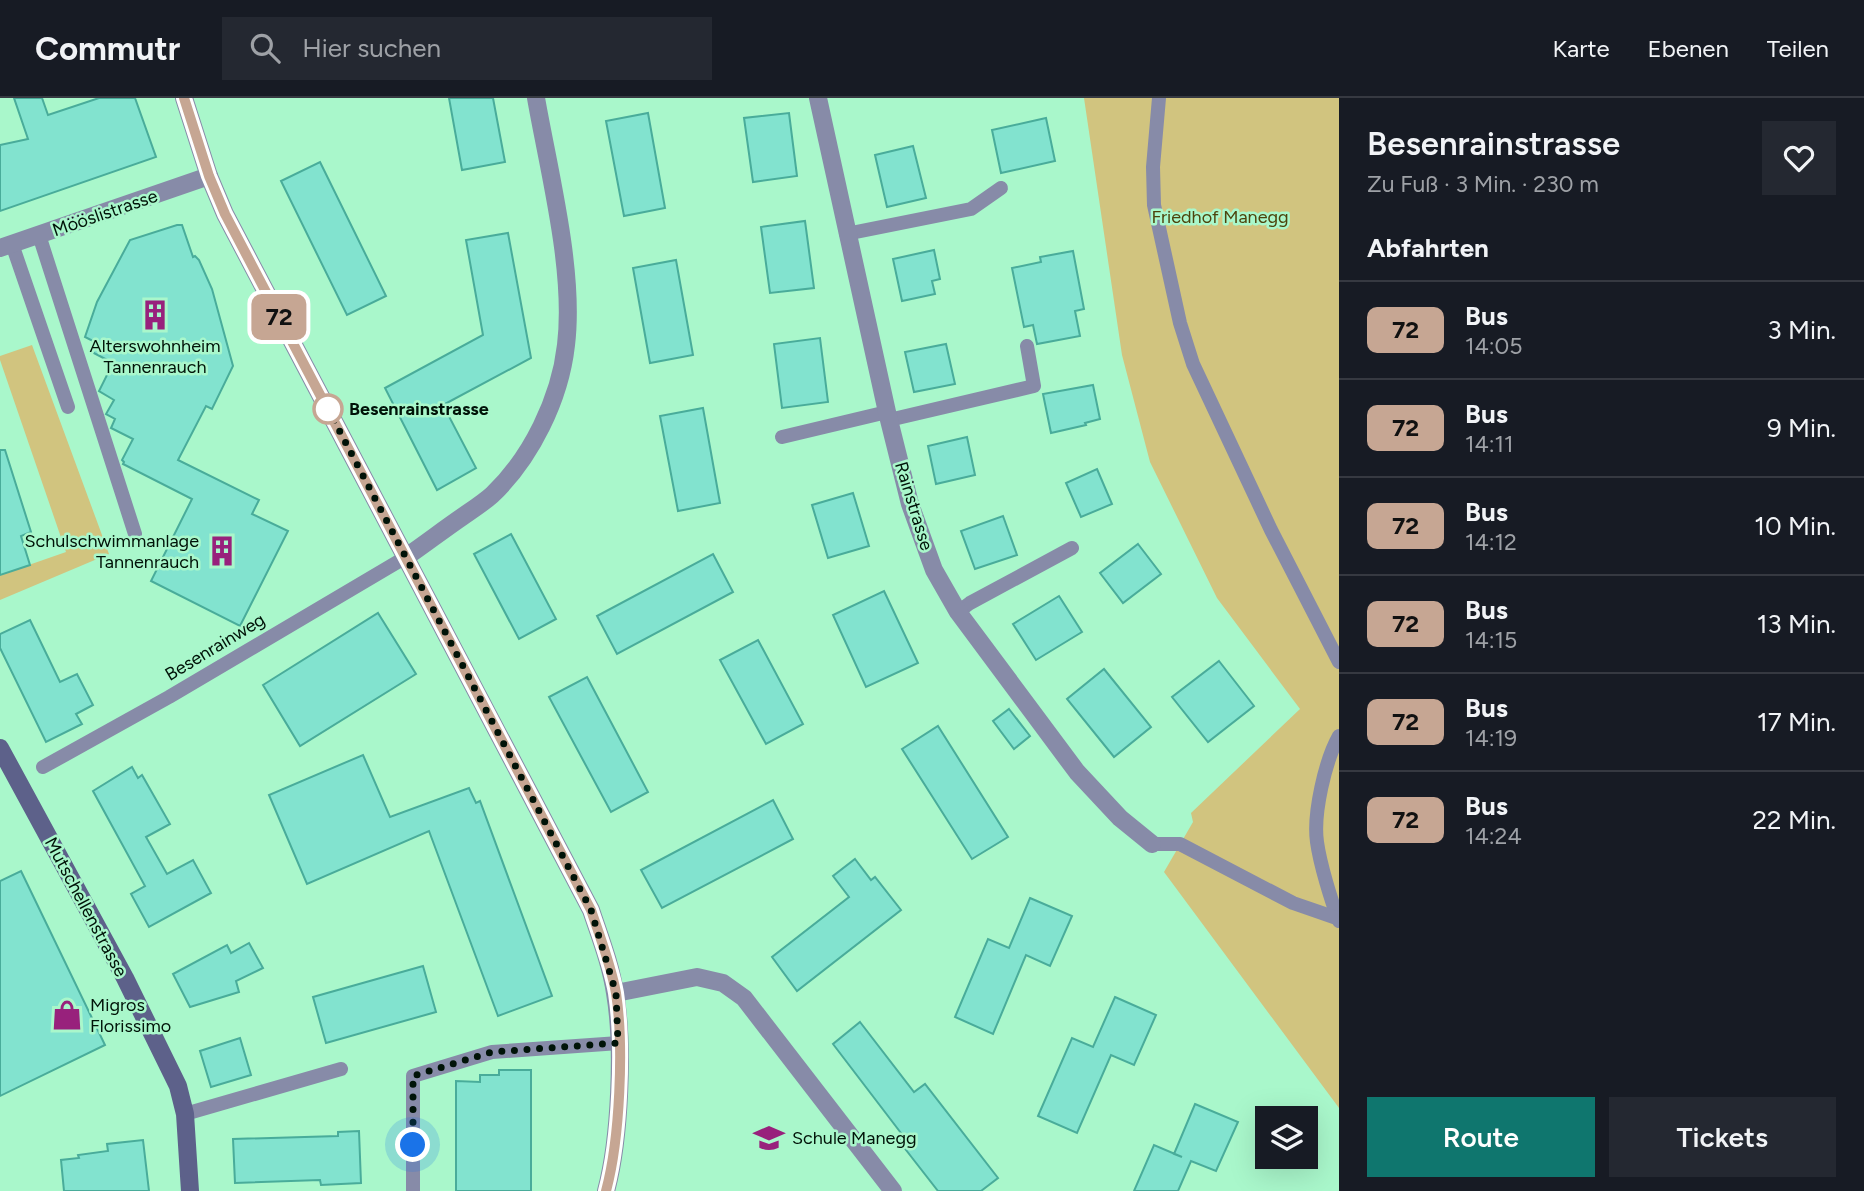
<!DOCTYPE html>
<html lang="de">
<meta charset="utf-8">
<style>
:root{--surface:#171b24;--page:#242831;--text:#f1f3f6;--muted:#9ea1a6;--line:#363941;--accent:#0f766e}
body{margin:0;font-family:Figtree,sans-serif;background:var(--page);color:var(--text);height:100vh;display:flex;flex-direction:column;font-size:26px;white-space:nowrap}
*{box-sizing:border-box;margin:0}
p{font-size:23px;color:var(--muted)}
.icon{flex:none;width:38px;height:38px;fill:none;stroke:currentColor;stroke-width:2;stroke-linecap:round;stroke-linejoin:round}
.map{position:relative;flex:1;overflow:hidden}
.drawer{display:flex;flex-direction:column;background:var(--surface);width:525px}
.drawer>*{flex:none}
.badge{padding:0 14px;border-radius:10px;font-size:24px;line-height:46px}
.buttons{position:absolute;left:1255px;top:1008px;display:grid;gap:14px}
.buttons a{display:grid;place-items:center;width:63px;height:63px;border-radius:0px;background:var(--surface);box-shadow:0 7px 28px #0002;font-size:35px}
.you{position:absolute;width:35px;height:35px;margin:-18px;border:5px solid #fff;border-radius:50%;background:#1a73e8;box-shadow:0 0 0 10px #1a73e833}
.map>.badge{position:absolute;translate:-50% -50%;box-shadow:0 0 0 4px #fff}
h2{padding:0 28px;font-size:26px;line-height:63px}
.round{display:grid;place-items:center;flex:none;width:74px;height:74px;border-radius:0px;background:var(--page)}
.head{display:flex;align-items:center;justify-content:space-between;height:119px;padding:0 28px}
h1{font-size:33px;font-weight:600;line-height:52px}
.primary-button{display:flex;gap:14px;margin-top:auto;padding:14px 28px}
.primary-button a{flex:1;height:80px;border-radius:0px;background:var(--accent);color:#fff;font-size:28px;font-weight:600;line-height:80px;text-align:center}
.primary-button a+a{background:var(--page);color:var(--text)}
ul{padding:0;list-style:none}
li{display:flex;align-items:center;gap:21px;height:98px;padding:0 28px;border-top:2px solid var(--line)}
li div{flex:1}
li b{display:block;font-size:26px}
li em{font-style:normal}
li .badge{min-width:77px;font-weight:700;text-align:center}
header{display:flex;align-items:center;gap:42px;box-sizing:border-box;height:98px;padding:0 35px;background:var(--surface);border-bottom:2px solid var(--line)}
header strong{font-size:33px}
nav{display:flex;gap:38px;margin-inline-start:auto;font-size:24px}
.search{width:490px;height:63px;background:var(--page);display:flex;align-items:center;gap:18px;box-sizing:border-box;padding:0 24px;border-radius:0px;color:var(--muted);font-size:26px}
main{display:flex;flex:1;min-height:0}
.map>svg:first-child{display:block}
</style>
<header>
<strong>Commutr</strong>
<div class="search"><svg class="icon" aria-label="search" viewBox="0 0 24 24"><circle cx="10" cy="10" r="6"/><path d="M15 15l6 6"/></svg>Hier suchen</div>
<nav><a>Karte</a><a>Ebenen</a><a>Teilen</a></nav>
</header>
<main>
<div class="map">
<svg width="1339" height="1093" viewBox="0 0 1339 1093">
<rect width="100%" height="100%" fill="#a9f7cb"/>
<!-- green -->
<g fill="#d1c47f">
<path d="M1084,0H1339V1010L1164,774L1193,724L1191,715L1300,611L1217,500L1150,364L1122,257Z"/>
<path d="M32,247L109,456L0,502V477L66,454L0,262V258Z"/>
</g>
<!-- building -->
<g fill="#82e3cf" stroke="#49ac9a" stroke-width="2">
<path d="M14,0H42L48,17L99,0H135L156,59L0,113V47L28,41Z"/>
<path d="M449,0H493L505,64L462,72Z"/>
<path d="M648,15L665,110L624,118L606,23Z"/>
<path d="M789,15L797,78L753,84L744,20Z"/>
<path d="M1046,20L1055,63L1001,75L992,32Z"/>
<path d="M913,48L926,100L887,109L875,57Z"/>
<path d="M320,64L386,198L347,217L281,83Z"/>
<path d="M805,123L814,190L770,195L761,129Z"/>
<path d="M177,127H182L193,159L195,158L199,162L212,191L233,268L212,311L206,308L178,362L259,402L252,416L288,433L240,528L151,483L192,401L123,366L124,364L122,362L133,341L111,330L115,321L106,316L114,302L99,293L113,265L90,253L95,244L85,239L97,204L130,142Z"/>
<path d="M508,135L531,260L443,307L476,370L437,392L385,290L483,237L466,142Z"/>
<path d="M934,152L940,181L932,183L935,196L902,203L893,161Z"/>
<path d="M1073,153L1084,211L1075,213L1080,238L1037,246L1033,227L1024,229L1012,170L1041,164L1040,159Z"/>
<path d="M676,162L693,257L650,265L633,170Z"/>
<path d="M820,240L828,304L782,310L774,246Z"/>
<path d="M946,246L955,286L914,294L905,254Z"/>
<path d="M1093,287L1100,321L1085,325L1086,327L1051,335L1043,296Z"/>
<path d="M703,310L720,405L678,413L660,318Z"/>
<path d="M967,339L975,377L936,386L928,348Z"/>
<path d="M0,352H5L31,434L21,438L30,467L0,477Z"/>
<path d="M1097,371L1112,406L1081,419L1066,385Z"/>
<path d="M853,395L869,448L828,460L812,407Z"/>
<path d="M1003,418L1017,457L975,471L961,433Z"/>
<path d="M511,436L556,521L519,541L474,456Z"/>
<path d="M1138,446L1161,476L1123,505L1100,475Z"/>
<path d="M713,456L733,494L617,556L597,518Z"/>
<path d="M884,493L918,565L866,589L833,517Z"/>
<path d="M1059,498L1082,534L1036,562L1013,526Z"/>
<path d="M378,515L416,576L300,648L263,587Z"/>
<path d="M30,522L60,584L77,576L93,607L76,616L82,626L46,644L0,550V536Z"/>
<path d="M758,542L803,626L766,646L720,562Z"/>
<path d="M1219,563L1254,608L1208,644L1172,599Z"/>
<path d="M1104,571L1151,629L1114,659L1067,601Z"/>
<path d="M587,579L648,694L611,714L549,599Z"/>
<path d="M1009,611L1030,638L1014,651L993,623Z"/>
<path d="M938,628L1008,739L972,761L902,651Z"/>
<path d="M363,657L390,719L469,690L476,705L480,703L552,898L498,918L429,733L307,786L269,697Z"/>
<path d="M132,669L138,680L142,677L170,726L146,739L167,776L193,762L211,795L149,829L131,796L145,788L93,693Z"/>
<path d="M773,702L793,741L662,810L641,772Z"/>
<path d="M855,761L871,782L875,779L901,812L797,893L772,859L849,799L833,778Z"/>
<path d="M21,773L105,947L0,998V783Z"/>
<path d="M1030,800L1072,818L1050,868L1026,857L993,936L955,919L988,841L1009,850Z"/>
<path d="M249,845L263,870L236,883L239,894L190,909L173,876L227,847L231,855Z"/>
<path d="M423,868L436,914L326,945L313,899Z"/>
<path d="M1115,899L1156,917L1134,967L1111,957L1077,1035L1038,1018L1072,940L1093,949Z"/>
<path d="M860,924L914,994L925,986L998,1080L981,1093H938L899,1043L904,1039L833,946Z"/>
<path d="M240,940L251,977L211,989L200,953Z"/>
<path d="M499,972H531V1093H456V983L480,984V977H499Z"/>
<path d="M1195,1006L1238,1024L1216,1073L1191,1063L1178,1093H1134L1154,1047L1182,1059L1174,1056Z"/>
<path d="M359,1033L361,1085L321,1087L320,1082L235,1085L233,1041L338,1038V1034Z"/>
<path d="M143,1042L149,1093H64L61,1062L79,1060L78,1057L108,1053L107,1046Z"/>
</g>
<g fill="none" stroke-linecap="round" stroke-linejoin="round">
<!-- lane -->
<g stroke="#878ba8" stroke-width="14">
<path d="M1159,0L1153,69L1154,107L1180,225L1193,266L1271,432L1339,564"/>
<path d="M846,136L971,111L1001,90"/>
<path d="M39,137L135,436"/>
<path d="M12,146L68,309"/>
<path d="M889,322L1034,288L1027,248"/>
<path d="M782,339L887,314"/>
<path d="M958,514L970,505L1072,450"/>
<path d="M1339,638C1325,663 1313,716 1317,744C1320,766 1331,802 1339,823"/>
<path d="M43,669L169,599L406,459"/>
<path d="M1152,746H1180L1293,805L1339,821"/>
<path d="M185,1016L341,971"/>
<path d="M413,1093V978L492,954L619,945"/>
</g>
<!-- street -->
<g stroke="#878ba8" stroke-width="18">
<path d="M184,0L209,78L225,116L591,812C600,839 611,867 615,895C624,948 620,1041 606,1093"/>
<path d="M818,0L887,314L910,406L934,472L958,514L1077,674L1120,720L1152,746"/>
<path d="M0,150L209,78"/>
<path d="M406,459C425,446 443,432 462,419C472,412 483,405 492,397C531,360 560,301 566,247C575,173 549,74 536,0"/>
<path d="M616,895L697,879L723,885L744,900L893,1093"/>
</g>
<!-- secondary -->
<path stroke="#5d618a" stroke-width="18" d="M0,650L125,880L178,988L185,1016L190,1093"/>
</g>
<g fill="none" stroke-linecap="round" stroke-linejoin="round">
<!-- line casing -->
<g stroke="#fff" stroke-width="16">
<path id="line" d="M184,0L209,78L225,116L591,812C600,839 611,867 616,895C624,948 620,1041 606,1093"/>
</g>
<!-- line -->
<use href="#line" stroke="#c6a693" stroke-width="10"/>
<!-- walk -->
<path stroke="#001308" stroke-width="7" stroke-dasharray="0 12.6" d="M328,311L591,812L616,895L618,945L492,954L413,978V1047"/>
</g>
<!-- icons -->
<defs>
<g id="building-bare" transform="scale(2.415)"><path d="M-4-6H4V6H1V3H-1V6H-4ZM-2.5-4.3h1.7v1.8h-1.7ZM.8-4.3h1.7v1.8H.8ZM-2.5-1h1.7V.8h-1.7ZM.8-1h1.7V.8H.8Z" fill="#98217c" stroke="#a9f7cb" stroke-width="2.5" paint-order="stroke"/></g>
<g id="shop-bare" transform="scale(2.415)"><path d="M-5-2.5h2.3a2.7 3.5 0 0 1 5.4 0H5L5.5 6h-11ZM-1.5-2.5h3a1.5 2.3 0 0 0-3 0Z" fill="#98217c" stroke="#a9f7cb" stroke-width="2.5" paint-order="stroke"/></g>
<g id="school-bare" transform="scale(2.415)"><path d="M0-5L7-2L0 1L-7-2ZM-4 1L0 2.5L4 1V4Q0 6-4 4Z" fill="#98217c" stroke="#a9f7cb" stroke-width="2.5" paint-order="stroke"/></g>
</defs>
<g fill-rule="evenodd">
<use href="#building-bare" x="155" y="217"/>
<use href="#building-bare" x="222" y="453"/>
<use href="#shop-bare" x="67" y="917"/>
<use href="#school-bare" x="769" y="1040"/>
</g>
<!-- markers -->
<circle fill="#fff" stroke="#c6a693" stroke-width="3.5" cx="328" cy="311" r="14"/>
<g text-anchor="middle" stroke-width="5" stroke-linejoin="round" paint-order="stroke">
<!-- street labels -->
<g font-size="18" fill="#001308" stroke="#a9f7cb">
<text transform="translate(105 115) rotate(-19)" y="6">Mööslistrasse</text>
<text transform="translate(914 408) rotate(73)" y="6">Rainstrasse</text>
<text transform="translate(215 549) rotate(-31)" y="6">Besenrainweg</text>
<text transform="translate(86 809) rotate(62)" y="6">Mutschellenstrasse</text>
</g>
<!-- park labels -->
<g font-size="18" fill="#4d430c" stroke="#a9f7cb">
<text x="1220" y="125">Friedhof Manegg</text>
</g>
<!-- poi labels -->
<g font-size="18" fill="#001308" stroke="#a9f7cb" text-anchor="start">
<text x="155" y="254" text-anchor="middle">Alterswohnheim<tspan x="155" dy="21">Tannenrauch</tspan></text>
<text x="199" y="449" text-anchor="end">Schulschwimmanlage<tspan x="199" dy="21">Tannenrauch</tspan></text>
<text x="90" y="913">Migros<tspan x="90" dy="21">Florissimo</tspan></text>
<text x="792" y="1046">Schule Manegg</text>
</g>
<!-- stop labels -->
<g font-size="18" font-weight="bold" fill="#001308" stroke="#a9f7cb" text-anchor="start">
<text x="349" y="317">Besenrainstrasse</text>
</g>
</g>
</svg>
<div class="buttons">
<a><svg class="icon" aria-label="layers" viewBox="0 0 24 24"><path d="M12 4l9 5-9 5-9-5zM3 14l9 5 9-5"/></svg></a>
</div>
<div class="you" style="left:413px;top:1047px"></div>
<b class="badge" style="left:279px;top:219px;background:#c6a693;color:#111">72</b>
</div>
<section class="drawer">
<div class="head"><div><h1>Besenrainstrasse</h1><p>Zu Fuß · 3 Min. · 230 m</p></div><a class="round"><svg class="icon" aria-label="heart" viewBox="0 0 24 24"><path d="M12 20l-8-8c-3-5 5-10 8-4 3-6 11-1 8 4z"/></svg></a></div>
<h2>Abfahrten</h2>
<ul>
<li><span class="badge" style="background:#c6a693;color:#111">72</span><div><b>Bus</b><p>14:05</p></div><em>3 Min.</em></li>
<li><span class="badge" style="background:#c6a693;color:#111">72</span><div><b>Bus</b><p>14:11</p></div><em>9 Min.</em></li>
<li><span class="badge" style="background:#c6a693;color:#111">72</span><div><b>Bus</b><p>14:12</p></div><em>10 Min.</em></li>
<li><span class="badge" style="background:#c6a693;color:#111">72</span><div><b>Bus</b><p>14:15</p></div><em>13 Min.</em></li>
<li><span class="badge" style="background:#c6a693;color:#111">72</span><div><b>Bus</b><p>14:19</p></div><em>17 Min.</em></li>
<li><span class="badge" style="background:#c6a693;color:#111">72</span><div><b>Bus</b><p>14:24</p></div><em>22 Min.</em></li>
</ul>
<div class="primary-button"><a>Route</a><a>Tickets</a></div>
</section>
</main>
